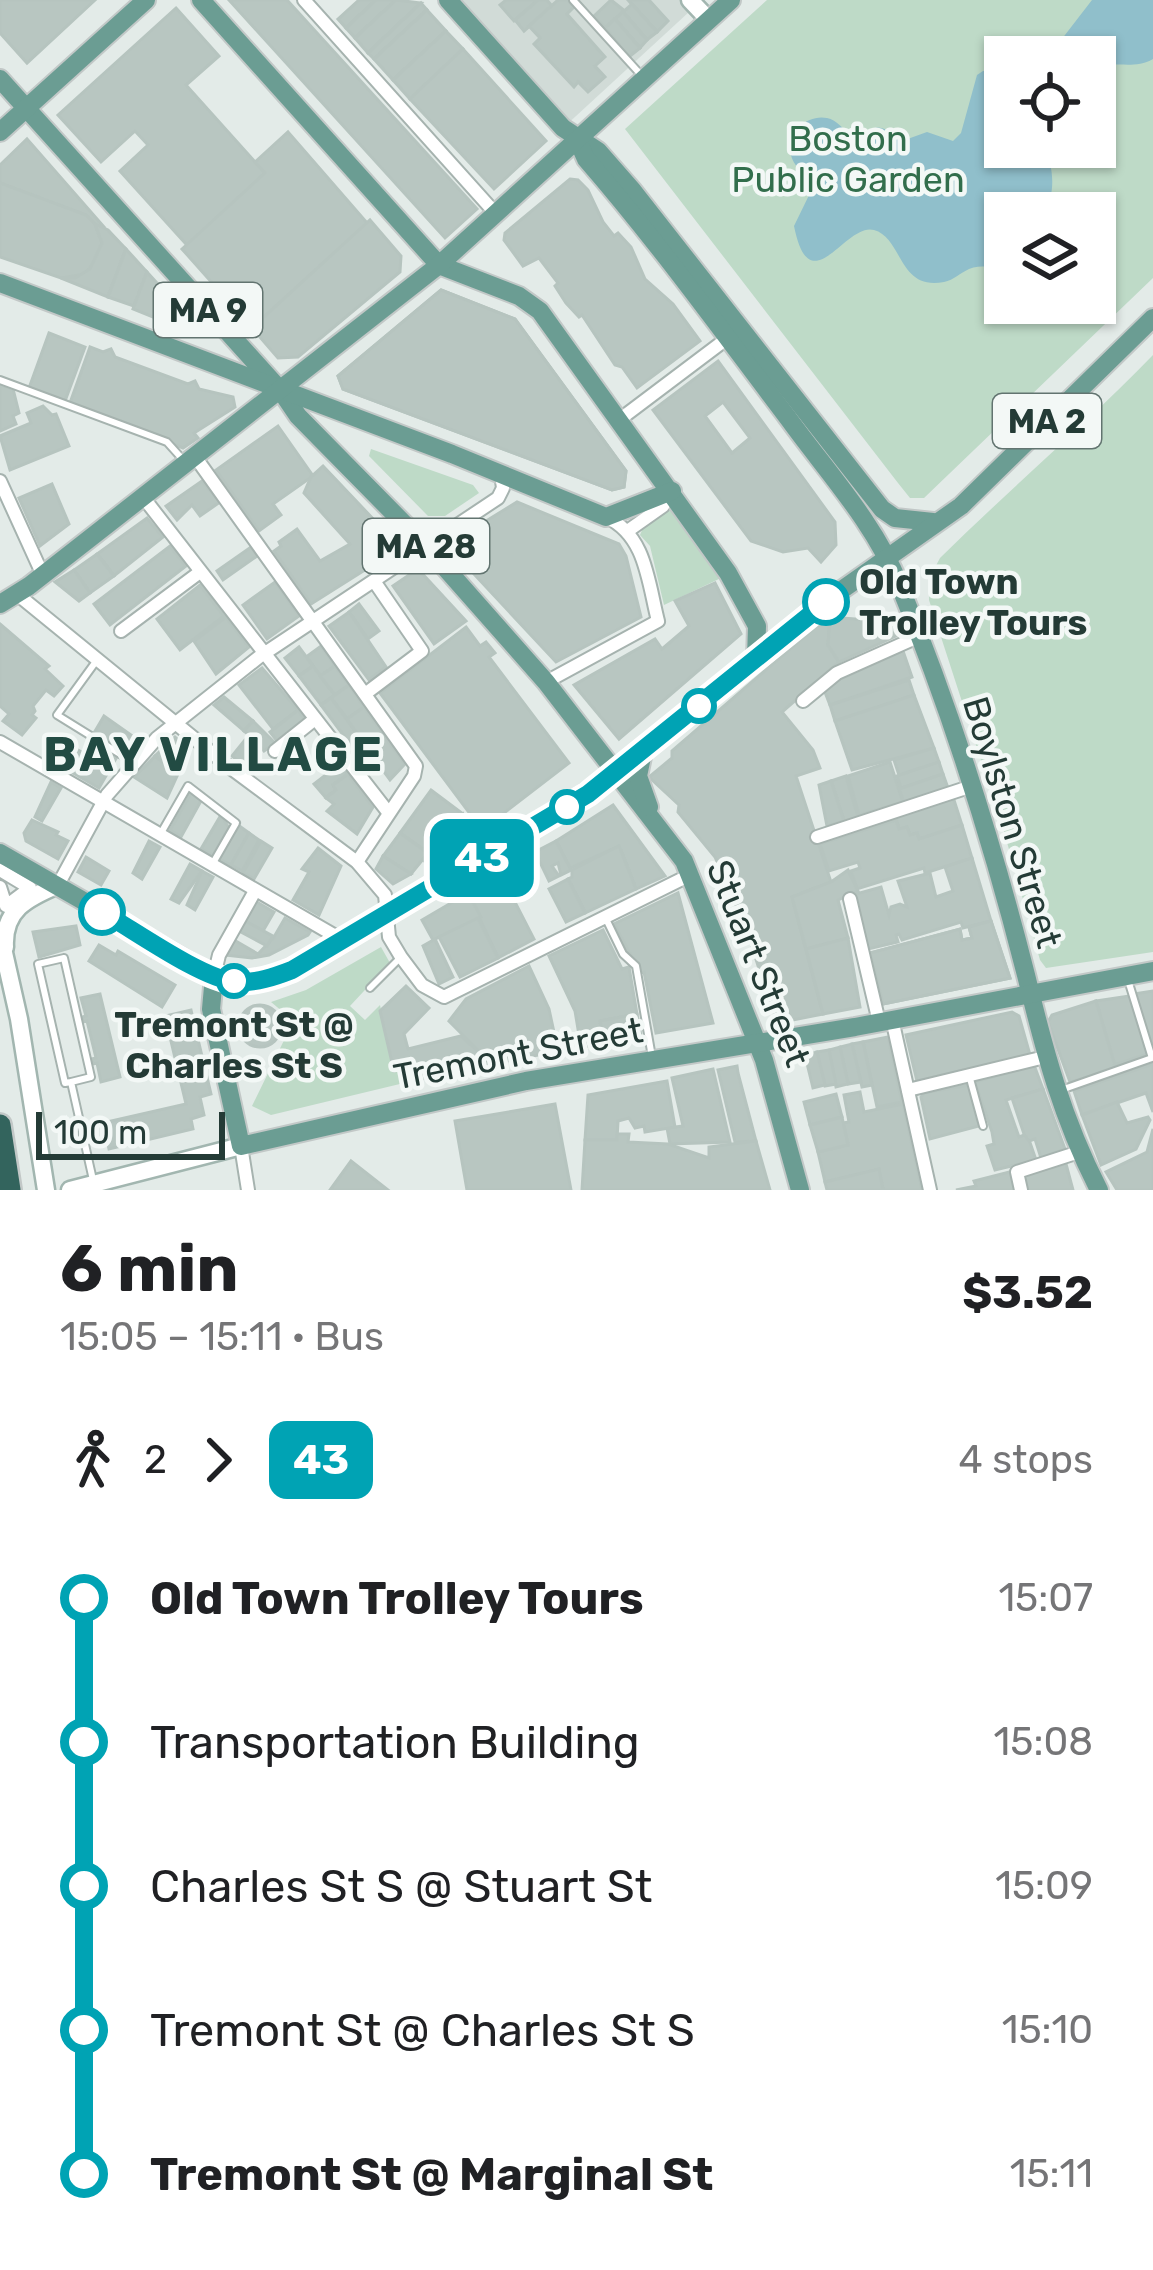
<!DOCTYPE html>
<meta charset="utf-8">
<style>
:root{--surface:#fff;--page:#f6f6f6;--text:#202124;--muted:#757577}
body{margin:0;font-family:Rubik,sans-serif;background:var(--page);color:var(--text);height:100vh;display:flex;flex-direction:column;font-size:45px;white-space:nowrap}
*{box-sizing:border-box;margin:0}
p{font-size:39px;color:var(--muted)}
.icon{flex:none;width:66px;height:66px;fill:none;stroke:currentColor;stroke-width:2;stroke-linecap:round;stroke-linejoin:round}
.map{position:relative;height:1190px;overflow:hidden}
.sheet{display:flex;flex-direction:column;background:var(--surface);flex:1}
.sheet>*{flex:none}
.badge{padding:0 24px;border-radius:18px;font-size:42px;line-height:78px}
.buttons{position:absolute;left:984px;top:36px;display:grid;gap:24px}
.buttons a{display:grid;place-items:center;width:132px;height:132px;border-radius:0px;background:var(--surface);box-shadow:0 3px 9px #0004;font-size:60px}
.scale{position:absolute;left:36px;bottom:30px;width:189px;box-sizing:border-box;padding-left:12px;border:6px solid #243b36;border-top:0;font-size:33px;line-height:42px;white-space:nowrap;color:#243b36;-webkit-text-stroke:9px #f3f8f6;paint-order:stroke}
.map>.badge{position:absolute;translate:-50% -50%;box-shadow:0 0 0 6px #fff}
.legs{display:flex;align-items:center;gap:18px;height:132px;padding:0 60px;font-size:39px}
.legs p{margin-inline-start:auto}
.headline{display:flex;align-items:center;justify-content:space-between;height:204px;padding:0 60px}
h1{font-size:66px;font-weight:700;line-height:90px}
ul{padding:0 60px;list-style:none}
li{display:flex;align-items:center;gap:42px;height:144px;font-size:45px}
li i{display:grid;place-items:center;width:18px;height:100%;margin:0 15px;background:currentColor}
li i::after{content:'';width:30px;height:30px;margin:-15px;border:9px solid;border-radius:50%;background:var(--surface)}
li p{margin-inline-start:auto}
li:first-child i{background:linear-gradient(#0000 50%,currentColor 0)}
li:last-child i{background:linear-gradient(currentColor 50%,#0000 0)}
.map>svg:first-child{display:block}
</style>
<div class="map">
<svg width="1153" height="1190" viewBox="0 0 1153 1190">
<rect width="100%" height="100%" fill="#e3ebe8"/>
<!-- built -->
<path fill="#d1dbd7" d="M448,0H702L563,128Z"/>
<!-- green -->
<g fill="#bedac7" fill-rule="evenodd">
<path d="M767,0H1153V278L924,498H910L898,483L625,129ZM1005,57H1095V147H1005ZM1005,213H1095V303H1005Z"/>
<path d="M1153,355V952L1046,968L1040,960L1003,828L929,600L930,577L940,558C1010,489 1084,426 1153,355Z"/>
<path d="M371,449L473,485L479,493L445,516H428L369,456Z"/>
<path d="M673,508L721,578L664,605L650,546L640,535L643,528Z"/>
<path d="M381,947L390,963L350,1006L365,1020L380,1005L394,1070H400L404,1083L271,1115L252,1106L289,1030L283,1012L271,1002L306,990Z"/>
</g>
<!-- water -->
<g fill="#90bfcb">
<path d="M1092,0H1153V59C1133,71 1112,58 1095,71V57H1048Z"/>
<path d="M983,71H1005V147H1044C1054,167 1056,193 1044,213H1005V264C992,269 981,264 969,269C960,273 954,280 944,282C898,291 903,238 874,230C845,222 810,306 794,226L813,187C808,174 794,169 791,155C786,134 806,114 827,118C837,120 844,130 851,136C879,128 875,120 902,141L927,132L953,141L961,133L977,75Z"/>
</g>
<!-- building -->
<g fill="#b8c6c1" stroke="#b6c4bf" stroke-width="3" fill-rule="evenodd">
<path d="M0,0H95L27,63L0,33Z"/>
<path d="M229,0H287L477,209L445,238Z"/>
<path d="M359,0H376L346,28L338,19Z"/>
<path d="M376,0H396L355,38L346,28Z"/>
<path d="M396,0L421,3L368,53L355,38Z"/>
<path d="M506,0H538L514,21L500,5Z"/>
<path d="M538,0H547L552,6L524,31L515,20Z"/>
<path d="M558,0H568L574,7L567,14L605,57L595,66L605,77L588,92L578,82L574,87L534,44L540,38L529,26Z"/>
<path d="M611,0L625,11L605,28L594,16Z"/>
<path d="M628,0H649L668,21L657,32Z"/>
<path d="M421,3L427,10L374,59L368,53Z"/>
<path d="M632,4L657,32L647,40L623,12Z"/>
<path d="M176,8L219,56L186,85L265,173L187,245L120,171L148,145L135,131L101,162L58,115Z"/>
<path d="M427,10L446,31L393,80L374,59Z"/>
<path d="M623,12L647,40L640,48L615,19Z"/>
<path d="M615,19L640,48L629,57L605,28Z"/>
<path d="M446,31L463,49L410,99L393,80Z"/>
<path d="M463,49L546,141L494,189L410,99Z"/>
<path d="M288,132L367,223L256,324L242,310L239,313L182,249L265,173L255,162Z"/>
<path d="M27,139L104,227L101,229L86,215L0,183V165Z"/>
<path d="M570,179L578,180L588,190L603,222L614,236L618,233L631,247L645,279L673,304L700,341L637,388L622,367L615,365L582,315L579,317L566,303L555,286L558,283L539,258L523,266L504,240L505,233Z"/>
<path d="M0,183L86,215L95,224L102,243L98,258L85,274L61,278L0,257Z"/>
<path d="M370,220L401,256L400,272L298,357L278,358L252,328Z"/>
<path d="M95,224L108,230L126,249L108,297L61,278H75L90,269L102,243Z"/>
<path d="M126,249L147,272L134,306L108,297Z"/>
<path d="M147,272L167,294L158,319L133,309Z"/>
<path d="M441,290L515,319L626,471L624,487L612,490L343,389L338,376Z"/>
<path d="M441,290L515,319L626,471L624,487L612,490L343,389L338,376Z"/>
<path d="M167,294L196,327L194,333L158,319Z"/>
<path d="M49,333L85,347L65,401L29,388Z"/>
<path d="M90,347L103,352L111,349L115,357L188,384L195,381L199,389L233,397L235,407L194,433L198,438L183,448L70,403Z"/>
<path d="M718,361L835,522L836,545L821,562L808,548L783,552L751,541L653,410ZM723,402L750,438L732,453L705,416Z"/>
<path d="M0,385L13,389L19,413L13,416L16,424L0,431Z"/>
<path d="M43,406L52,415L56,414L69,446L10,470L0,436L31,423L27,413Z"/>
<path d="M278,426L313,476L273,504L281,515L259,531L216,470Z"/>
<path d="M323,466L395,542V551L311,604L274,551L281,546L279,542L297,529L320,561L350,544L304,493L311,477Z"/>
<path d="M202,481L220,502L200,516L192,505L177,520L166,506Z"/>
<path d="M52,484L69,524L40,546L19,498Z"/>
<path d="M517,502L619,544L626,556L641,617L556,662L447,545Z"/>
<path d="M147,518L163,537L114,576L97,554Z"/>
<path d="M170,546L186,566L110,625L94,604Z"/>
<path d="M251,547L257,556L223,580L217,571Z"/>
<path d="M97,554L114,576L90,593L74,570Z"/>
<path d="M418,569L466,621L434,644L393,586Z"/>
<path d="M74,570L90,593L79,601L55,582Z"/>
<path d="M275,582L299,616L267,639L243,605Z"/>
<path d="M715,583L741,634L619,739L574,685L655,639L662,649L689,626L675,601Z"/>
<path d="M200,585L224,616L180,650L157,619Z"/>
<path d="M359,604L379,631L368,639L349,612Z"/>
<path d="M349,612L386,667L369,680L329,626Z"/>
<path d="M226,617L249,647L216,674L194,641Z"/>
<path d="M827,617H830L828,645L839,662L782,712L813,750L820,768L796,776L831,882L792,897L823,1014L782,1022L773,1013L748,934L715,857L678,812L679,805L649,777L672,758V751Z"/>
<path d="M830,617L892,622L898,635L839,662L828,645Z"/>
<path d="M0,624L49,666L45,669L63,686L54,696L46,690L33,706L35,711L32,715L36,718L22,735L3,721L9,714L0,706Z"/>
<path d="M466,627L480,646L486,642L495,653L489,657L569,763L482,830L380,693Z"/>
<path d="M321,646L335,666L320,676L306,657Z"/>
<path d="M299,647L313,666L299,676L285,658Z"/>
<path d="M903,651L912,677L830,705L823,687Z"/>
<path d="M313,666L335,695L321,705L299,676Z"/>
<path d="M335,666L349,685L335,695L320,676Z"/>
<path d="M262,668L298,710L273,729L239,685Z"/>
<path d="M909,680L914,695L835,721L830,705Z"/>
<path d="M349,685L364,707L347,719L331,698Z"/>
<path d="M914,695L934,748L852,770L835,721Z"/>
<path d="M224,697L253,721L244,731L214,705Z"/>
<path d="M331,698L368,748L358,755L321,705Z"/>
<path d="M364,707L383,734L366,746L347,719Z"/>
<path d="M298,710L305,720L277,741L270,732Z"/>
<path d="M104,716L138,740L126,752L94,733Z"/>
<path d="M253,721L275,743L264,751L257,743L241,763L232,756L249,735L244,731Z"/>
<path d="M383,734L405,764L390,780L377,762L368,768L358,755Z"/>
<path d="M175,737L186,747L170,768L155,756Z"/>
<path d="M98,743L118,755L99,788L61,766L73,747L90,757Z"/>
<path d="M934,748L939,762L899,775L894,760Z"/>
<path d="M155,756L178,774L167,798L134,777Z"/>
<path d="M890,762L903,802L859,815L848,776Z"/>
<path d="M939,762L943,774L901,788L897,776Z"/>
<path d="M340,764L348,774L333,785L336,790L326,798L314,784Z"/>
<path d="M348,774L373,807L357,834L327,811L334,804L326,798L336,790L333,785Z"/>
<path d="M943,774L948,788L904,802L899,789Z"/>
<path d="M846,776L858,817L844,821L831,781Z"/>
<path d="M831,781L844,821L827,826L819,785Z"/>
<path d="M51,782L61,788L42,821L35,817Z"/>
<path d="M431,790L463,814L428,853L400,833Z"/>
<path d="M191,793L202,799L181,837L170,830Z"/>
<path d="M953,797L962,825L919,839L917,833L910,835L907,827L899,829L895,815Z"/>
<path d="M613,805L654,861L665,876L636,889L619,846L570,868L556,841Z"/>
<path d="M463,814L474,835L428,864L423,860Z"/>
<path d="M221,815L229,828L213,855L201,849Z"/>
<path d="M32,820L58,832L56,835L68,841L58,859L26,841L24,833Z"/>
<path d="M896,820L899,829L907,827L910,835L917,833L919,839L962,825L972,858L925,873L924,868L857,889L851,871L860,868L858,862L829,871L820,844Z"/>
<path d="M238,825L249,833L231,865L219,859Z"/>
<path d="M249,833L259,840L242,871L231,865Z"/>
<path d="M400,833L428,853L411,874L383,856Z"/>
<path d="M149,841L160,847L142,879L133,873Z"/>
<path d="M261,841L272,848L254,879L243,873Z"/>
<path d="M556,841L571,870L561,875L558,863L552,866L559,876L549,881L535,852Z"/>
<path d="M619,846L636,889L585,913L568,879L572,877V870Z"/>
<path d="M318,848L341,866L319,915L293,900L309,872L302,869Z"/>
<path d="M383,856L411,874L393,884L376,869Z"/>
<path d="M86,857L109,871L101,885L78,872Z"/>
<path d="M972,858L991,921L963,928L961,922L902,940L899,934L896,935L898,942L868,949L856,894L881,887L889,915L891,907L900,904L907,907L898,881L930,873L936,897L953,891L945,867Z"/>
<path d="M190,864L202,871L179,903L171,899Z"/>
<path d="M848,870L858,891L838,900L848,938L806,949L792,897L831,882Z"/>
<path d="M202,871L213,877L195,910L187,905Z"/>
<path d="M500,873L534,939L498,958L468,893Z"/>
<path d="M568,879L585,913L566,922L549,889Z"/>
<path d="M468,893L481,917L433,940L422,920Z"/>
<path d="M678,893L713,1023L656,1033L644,972L640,973L614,924Z"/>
<path d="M255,901L274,912L263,931L245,921Z"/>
<path d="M285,918L310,932L308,935L269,955L252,958L225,955L234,940L258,954L274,937Z"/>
<path d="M478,918L498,958L460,977L439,937Z"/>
<path d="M245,921L273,936L267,946L239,931Z"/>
<path d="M991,921L1010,978L883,1004L870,953L960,929L962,940L972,938L969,927Z"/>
<path d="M991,921L1010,978L883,1004L870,953L960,929L962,940L972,938L969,927Z"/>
<path d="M76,926L80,945L39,957L33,932Z"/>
<path d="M603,930L622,969L629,967L637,1014L600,1021L605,1044L581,1047L575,1011L549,956Z"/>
<path d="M848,938L860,1007L823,1014L806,949Z"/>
<path d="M435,939L453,977L439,984L423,946Z"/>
<path d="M99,945L116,955L118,951L175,985L162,1007L89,961Z"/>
<path d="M529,966L549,1009L558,1051L492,1064L449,1021L466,999Z"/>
<path d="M406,986L429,1008L404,1034L408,1049L461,1036L492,1064L404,1083L400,1070L394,1071L380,1011Z"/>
<path d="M1153,991V1052L1134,994Z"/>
<path d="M100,994L120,1077L101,1082L97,1063L93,1064L91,1059L96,1058L87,1021L83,1022L82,1017L86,1016L81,998Z"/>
<path d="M1130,996L1148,1054L1114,1065L1096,1001Z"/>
<path d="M1096,1001L1116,1069L1070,1082L1048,1022L1052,1015Z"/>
<circle cx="260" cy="1026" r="21"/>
<path d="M191,1010L211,1094L200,1097L204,1115L191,1119L193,1129L109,1149L103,1123L186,1104L165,1016Z"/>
<path d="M1012,1012L1019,1016L1030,1055L917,1081L906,1035Z"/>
<path d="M637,1014L641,1036L605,1044L600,1021Z"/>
<path d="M888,1037L902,1102L877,1107L863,1042Z"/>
<path d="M863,1042L872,1085L862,1087L852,1044Z"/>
<path d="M852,1044L861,1082L848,1084L840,1047Z"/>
<path d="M840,1047L848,1084L836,1087L829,1050Z"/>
<path d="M829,1050L836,1084L825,1086L817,1052Z"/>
<path d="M817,1052L825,1085L813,1088L805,1055Z"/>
<path d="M1153,1064V1112L1146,1093L1082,1115L1074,1091Z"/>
<path d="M1034,1065L1043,1089L1006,1100L1019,1137L1027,1134L1036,1160L995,1170L987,1146L994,1144L992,1132L975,1082Z"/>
<path d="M737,1066L738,1073L756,1141L735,1142L718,1070Z"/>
<path d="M713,1069L730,1142L670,1144L667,1128L683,1126L672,1078Z"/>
<path d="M667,1081L675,1127L645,1132L644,1126L635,1128L629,1118L618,1121L617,1140H585L588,1095Z"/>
<path d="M969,1085L979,1126L930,1139L921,1097L924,1093Z"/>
<path d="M1043,1089L1065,1149L1041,1158L1035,1139L1029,1141L1024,1134L1012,1098Z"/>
<path d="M860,1092L864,1112L903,1104L922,1190H883L879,1169L825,1182L818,1152L848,1145L843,1123L849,1122L844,1095Z"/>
<path d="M836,1094L842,1117L810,1125L804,1102Z"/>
<path d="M1117,1102L1127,1123L1148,1117L1150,1120L1136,1149L1101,1165L1082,1115Z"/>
<path d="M555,1104L571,1190H467L455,1121Z"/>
<path d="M842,1117L848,1145L818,1152L810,1125Z"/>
<path d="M1153,1129V1190H1117L1106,1172L1147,1152Z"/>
<path d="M617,1134H629L628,1142L668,1144L709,1158V1147L756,1141L770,1190H582L585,1140H617Z"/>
<path d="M351,1161L388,1190H330Z"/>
<path d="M1066,1164L1073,1190H1024L1020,1176Z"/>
<path d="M879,1169L883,1190H827L825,1182Z"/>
<path d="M1013,1171L1017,1190H956L976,1186L974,1181Z"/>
</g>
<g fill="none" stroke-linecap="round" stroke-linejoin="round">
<!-- lane casing -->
<g stroke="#a6b3af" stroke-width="10">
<g id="lane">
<path d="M573,0L642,76"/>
<path d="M0,380L167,442L185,462"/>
<path d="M97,660L57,715L133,762"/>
<path d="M161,833L188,786L236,823L213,863"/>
<path d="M606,919L623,954L636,966L652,1057"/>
<path d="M370,988L401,957"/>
<path d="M969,1075L983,1126"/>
<path d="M71,1082L91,1077L64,958L38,964L65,1083L71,1082L93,1180"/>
<path d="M1061,1090L1152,1058L1128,980"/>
</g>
</g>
<!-- street casing -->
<g stroke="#a6b3af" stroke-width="16">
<g id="street">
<path d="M304,0L497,215"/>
<path d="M619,420L733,334"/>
<path d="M196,458L416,766L414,776L357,862"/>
<path d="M0,481L41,571"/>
<path d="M143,497L388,812"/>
<path d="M629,530L663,506L672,492"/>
<path d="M17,594L228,766L357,862L385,895L389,937L401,957L422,985L444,997L692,874"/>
<path d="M121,631L200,572"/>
<path d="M546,682L658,621C648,582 646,535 606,517"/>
<path d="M365,694L422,651L374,581"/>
<path d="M803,701L837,673L920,636"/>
<path d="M0,742L344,941"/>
<path d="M275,751L315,719"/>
<path d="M817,837L969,787"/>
<path d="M0,870L30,888L6,906L0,887"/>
<path d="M58,885L107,795L157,738L259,657L498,498L503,488L501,474"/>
<path d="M850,899L879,1022"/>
<path d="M214,976L219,955L255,891"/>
<path d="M892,1019L930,1190"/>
<path d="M908,1090L1045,1057"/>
<path d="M241,1146L248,1190"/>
<path d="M1021,1190L1017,1172L1079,1152"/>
</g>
</g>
<!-- secondary casing -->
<g stroke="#a2b6b0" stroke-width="21">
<g id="secondary">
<path d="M690,0L709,20"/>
<path d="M0,935L19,1019L46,1190"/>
<path d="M5,947C3,910 27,898 58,885"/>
<path d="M70,1190L241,1146"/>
</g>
</g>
<!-- primary casing -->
<g stroke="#c2c8c7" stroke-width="22">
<g id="primary">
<path d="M201,0L439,265L519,296L540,311L728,573L757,626L756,659"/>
<path d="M448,0L563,128L598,151L633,191L882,509L895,518L933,522"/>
<path d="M0,79L281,391L298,416L426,546L546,682L684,861L764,1060L800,1190"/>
<path d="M0,132L146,0"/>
<path d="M578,141L586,159C658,242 722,331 788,418C827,472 874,522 899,584C950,708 993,845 1026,975C1045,1053 1062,1118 1099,1190"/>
<path d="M0,283L452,454L606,517L672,491"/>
<path d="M0,604L29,586L439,265L731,0"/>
<path d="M643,752L638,776L649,807"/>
<path d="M0,853L214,976C241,985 266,981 292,970L605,781L826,601L961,506L1153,318"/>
<path d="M214,976L211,1009L241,1146L526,1081L855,1027L1153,971"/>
</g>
</g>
<!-- highway casing -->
<g stroke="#c2c8c7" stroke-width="26">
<path id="highway" d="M0,1125L10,1190"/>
</g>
<!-- lane -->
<use href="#lane" stroke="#fff" stroke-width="6"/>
<!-- street -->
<use href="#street" stroke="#fff" stroke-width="12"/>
<!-- secondary -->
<use href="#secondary" stroke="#fff" stroke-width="16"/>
<!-- primary -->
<use href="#primary" stroke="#6b9d93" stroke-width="18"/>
<!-- highway -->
<use href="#highway" stroke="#33645d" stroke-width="21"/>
</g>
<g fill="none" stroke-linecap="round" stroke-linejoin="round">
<!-- line-1 casing -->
<g stroke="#fff" stroke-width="27">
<path id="line-1" d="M102,912C134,930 202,979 236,982C256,983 274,977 292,970L588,794L826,602"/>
</g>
<!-- line-1 -->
<use href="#line-1" stroke="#00a3b4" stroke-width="18"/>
</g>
<!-- markers -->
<g fill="#fff" stroke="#00a3b4" stroke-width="6">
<circle cx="826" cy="602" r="21"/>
<circle cx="699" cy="706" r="15"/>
<circle cx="567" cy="807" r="15"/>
<circle cx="102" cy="912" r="21"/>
<circle cx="234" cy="981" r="15"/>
</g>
<g text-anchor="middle" stroke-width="9" stroke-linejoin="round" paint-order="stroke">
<!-- shield labels -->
<g fill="#f3f8f6" stroke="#627470" stroke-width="3">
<rect x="154" y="283" width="108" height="54" rx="9"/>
<rect x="993" y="394" width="108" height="54" rx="9"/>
<rect x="363" y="519" width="126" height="54" rx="9"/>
</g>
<g font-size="33" font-weight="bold" fill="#243b36">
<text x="208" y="322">MA 9</text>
<text x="1047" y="433">MA 2</text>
<text x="426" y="558">MA 28</text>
</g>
<!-- park labels -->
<g font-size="36" fill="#326e4c" stroke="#f3f8f6">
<text x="848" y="151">Boston<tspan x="848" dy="41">Public Garden</tspan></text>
</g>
<!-- stop labels -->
<g font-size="36" font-weight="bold" fill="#243b36" stroke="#f3f8f6" text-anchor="start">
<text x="859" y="594">Old Town<tspan x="859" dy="41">Trolley Tours</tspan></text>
<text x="234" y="1037" text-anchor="middle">Tremont St @<tspan x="234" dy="41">Charles St S</tspan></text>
</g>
<!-- street labels -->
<g font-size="36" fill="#243b36" stroke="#f3f8f6">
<text transform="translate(1013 822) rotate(73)" y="13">Boylston Street</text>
<text transform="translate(759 963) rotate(68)" y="13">Stuart Street</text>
<text transform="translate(518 1053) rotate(-11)" y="13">Tremont Street</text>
</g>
<!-- district labels -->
<g font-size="48" font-weight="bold" letter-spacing="3" fill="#224b43" stroke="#f3f8f6">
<text x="214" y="771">BAY VILLAGE</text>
</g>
</g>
</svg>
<div class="buttons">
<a><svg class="icon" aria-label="locate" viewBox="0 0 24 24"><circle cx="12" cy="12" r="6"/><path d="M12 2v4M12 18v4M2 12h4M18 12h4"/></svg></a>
<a><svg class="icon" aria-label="layers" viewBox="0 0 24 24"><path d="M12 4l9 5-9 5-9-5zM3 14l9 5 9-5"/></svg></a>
</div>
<div class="scale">100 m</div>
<b class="badge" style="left:482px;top:858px;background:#00a3b4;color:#fff">43</b>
</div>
<section class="sheet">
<div class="headline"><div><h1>6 min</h1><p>15:05 – 15:11 · Bus</p></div><b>$3.52</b></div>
<div class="legs"><svg class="icon" aria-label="walk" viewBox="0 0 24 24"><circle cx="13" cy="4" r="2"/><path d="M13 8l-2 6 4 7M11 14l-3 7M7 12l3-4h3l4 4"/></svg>2<svg class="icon" aria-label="forward" viewBox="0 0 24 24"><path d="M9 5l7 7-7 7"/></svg><b class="badge" style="background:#00a3b4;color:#fff">43</b><p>4 stops</p></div>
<ul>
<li><i style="color:#00a3b4"></i><b>Old Town Trolley Tours</b><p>15:07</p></li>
<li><i style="color:#00a3b4"></i><span>Transportation Building</span><p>15:08</p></li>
<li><i style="color:#00a3b4"></i><span>Charles St S @ Stuart St</span><p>15:09</p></li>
<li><i style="color:#00a3b4"></i><span>Tremont St @ Charles St S</span><p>15:10</p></li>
<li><i style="color:#00a3b4"></i><b>Tremont St @ Marginal St</b><p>15:11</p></li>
</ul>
</section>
